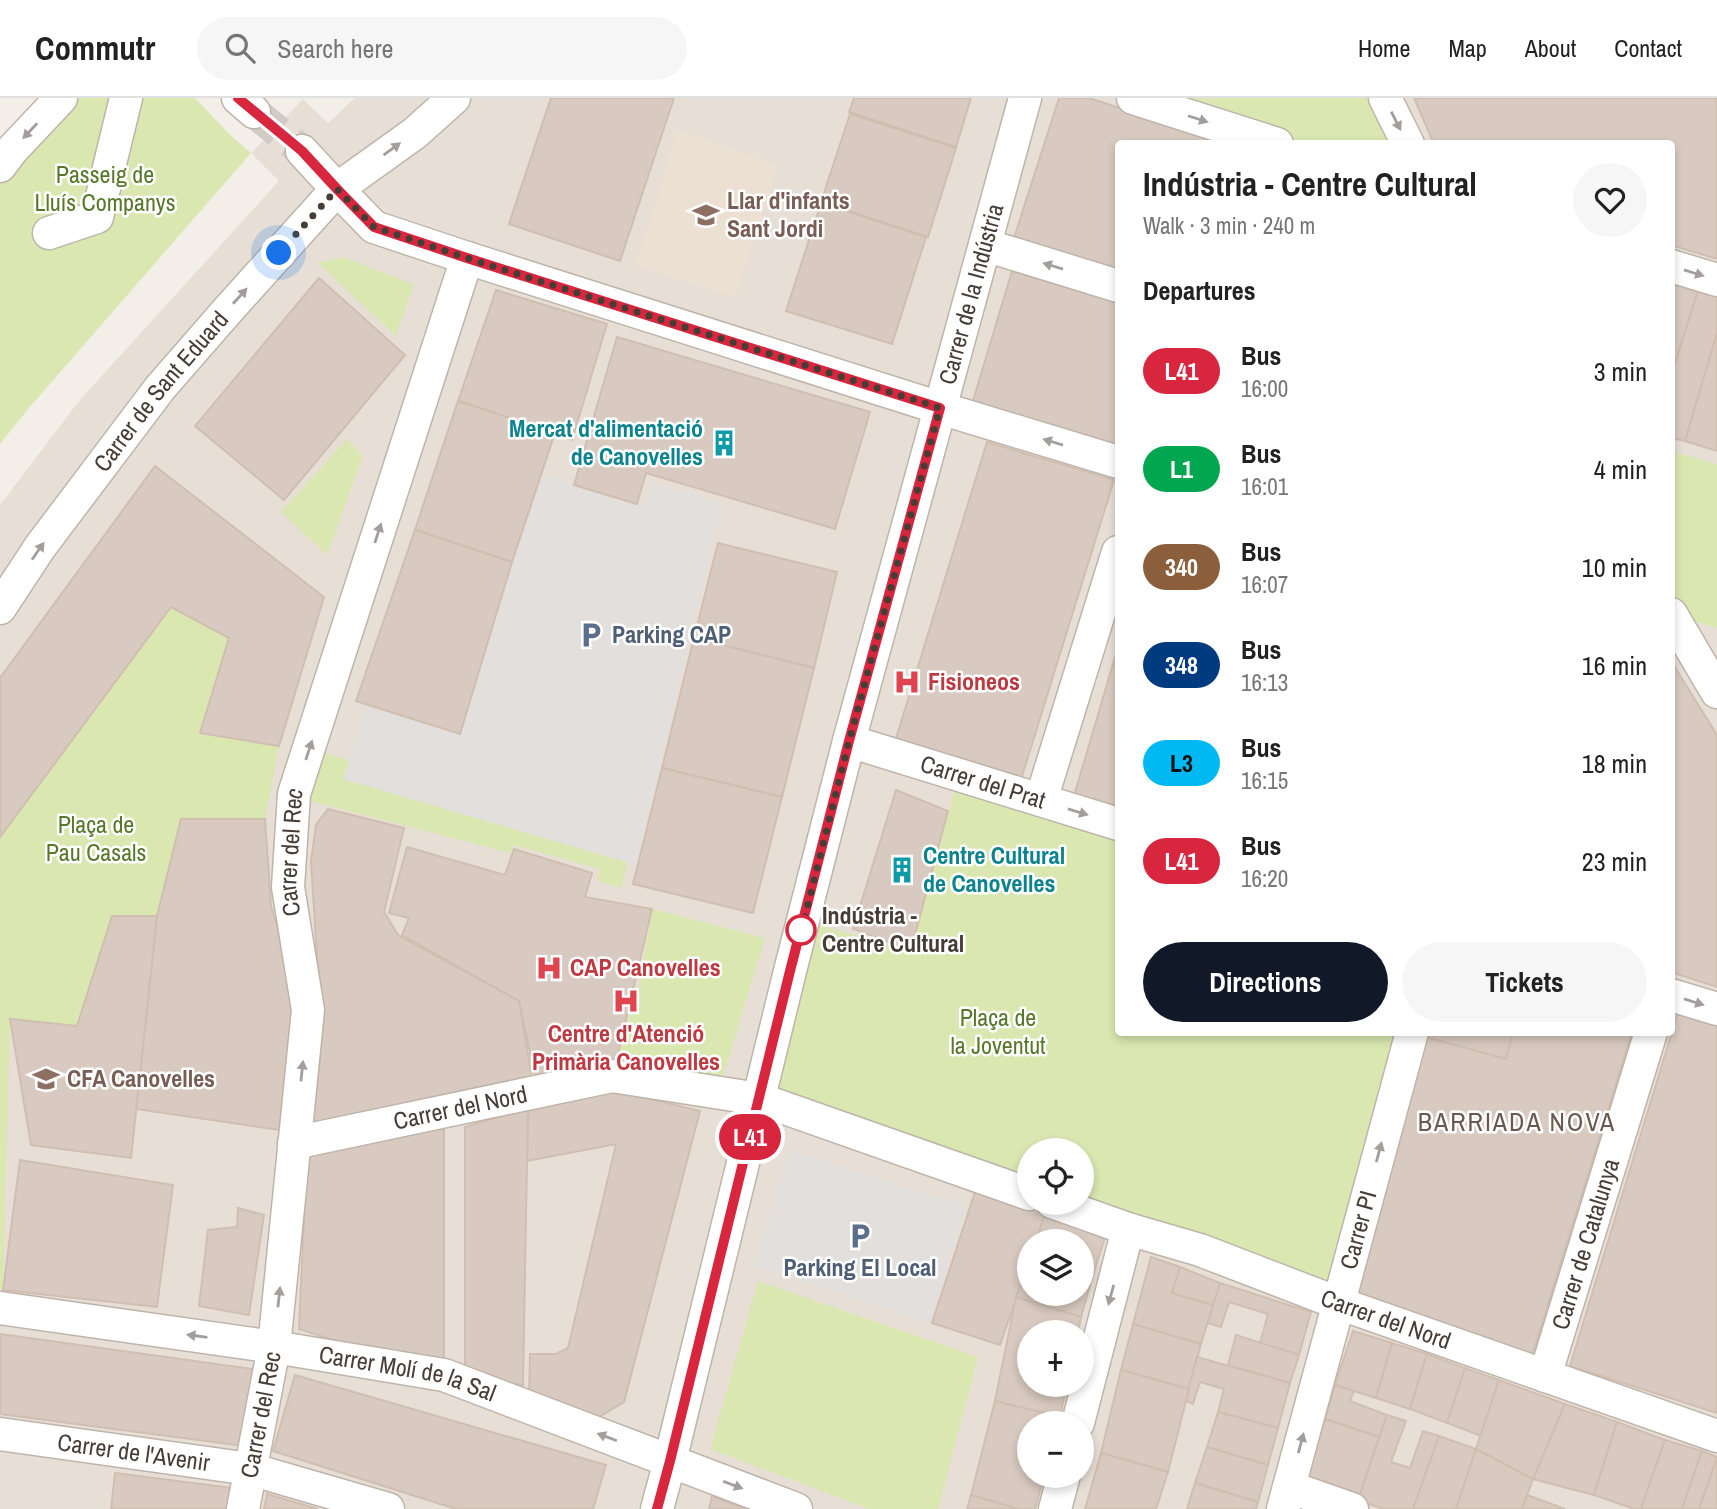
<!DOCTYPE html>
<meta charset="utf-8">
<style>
:root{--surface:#fff;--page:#f6f6f6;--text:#222;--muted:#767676;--line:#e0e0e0;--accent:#111827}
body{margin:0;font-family:"Archivo Narrow",sans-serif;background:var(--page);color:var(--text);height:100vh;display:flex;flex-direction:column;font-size:26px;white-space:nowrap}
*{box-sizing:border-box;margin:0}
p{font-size:23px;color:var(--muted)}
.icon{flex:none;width:38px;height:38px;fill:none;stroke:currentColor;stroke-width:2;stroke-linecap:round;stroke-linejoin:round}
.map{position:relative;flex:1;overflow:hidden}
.side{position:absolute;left:1115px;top:42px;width:560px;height:896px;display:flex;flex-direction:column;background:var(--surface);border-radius:7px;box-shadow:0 4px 10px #0003}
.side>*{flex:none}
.badge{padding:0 14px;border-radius:23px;font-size:24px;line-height:46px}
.controls{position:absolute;left:1017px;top:1040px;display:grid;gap:14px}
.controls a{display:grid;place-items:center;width:77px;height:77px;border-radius:50%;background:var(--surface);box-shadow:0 4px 10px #0003;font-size:35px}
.you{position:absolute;width:35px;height:35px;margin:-18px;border:5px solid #fff;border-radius:50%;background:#1a73e8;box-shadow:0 0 0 10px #1a73e833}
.map>.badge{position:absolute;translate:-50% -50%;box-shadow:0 0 0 4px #fff}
h2{padding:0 28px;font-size:26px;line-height:63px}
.round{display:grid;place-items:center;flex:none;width:74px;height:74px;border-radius:37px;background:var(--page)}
.overview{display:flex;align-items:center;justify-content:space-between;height:119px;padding:0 28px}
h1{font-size:33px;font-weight:700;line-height:52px}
.button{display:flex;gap:14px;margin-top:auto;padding:14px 28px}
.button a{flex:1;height:80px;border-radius:42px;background:var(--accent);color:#fff;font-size:28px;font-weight:700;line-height:80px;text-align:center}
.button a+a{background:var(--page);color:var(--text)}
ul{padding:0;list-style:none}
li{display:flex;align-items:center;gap:21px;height:98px;padding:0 28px}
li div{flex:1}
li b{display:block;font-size:26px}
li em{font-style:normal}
li .badge{min-width:77px;font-weight:700;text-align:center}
header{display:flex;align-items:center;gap:42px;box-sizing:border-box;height:98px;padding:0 35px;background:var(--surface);border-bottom:2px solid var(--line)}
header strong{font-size:33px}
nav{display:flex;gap:38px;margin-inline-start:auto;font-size:24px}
.search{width:490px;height:63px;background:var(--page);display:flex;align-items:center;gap:18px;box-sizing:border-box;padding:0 24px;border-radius:38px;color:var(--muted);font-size:26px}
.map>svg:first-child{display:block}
</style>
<header>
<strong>Commutr</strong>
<div class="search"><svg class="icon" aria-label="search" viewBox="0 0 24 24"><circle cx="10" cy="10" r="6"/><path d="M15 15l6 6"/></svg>Search here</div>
<nav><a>Home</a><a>Map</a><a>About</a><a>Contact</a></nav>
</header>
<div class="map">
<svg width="1717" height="1411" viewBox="0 0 1717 1411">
<rect width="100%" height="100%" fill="#f4eee8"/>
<!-- residential -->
<path fill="#e7dfd6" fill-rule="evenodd" d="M355,0H1717V1411H0V407L79,303L279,83L251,55L303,1L328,25ZM1118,46H1671V934H1118ZM1029,1052H1082V1104H1029ZM1029,1143H1082V1195H1029ZM1029,1234H1082V1286H1029ZM1029,1325H1082V1377H1029Z"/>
<!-- education -->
<path fill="#ece0d2" d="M678,31L778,68L736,199L635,167Z"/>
<!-- green -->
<g fill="#dae7b1">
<path d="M67,0H195L232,39L251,55L28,311L0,346V85Z"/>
<path d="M1133,0H1385L1408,45H1277Z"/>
<path d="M343,159L414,187L396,238L318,165Z"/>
<path d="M347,341L363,358L327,457L281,414Z"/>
<path d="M1671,353L1717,366V530L1687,521L1671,492Z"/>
<path d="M171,509L229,540L200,634L279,648L265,721H181L157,818H112L77,928L10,922L3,1192L0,1191V739Z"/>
<path d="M318,653L631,751L621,790L597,782L600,771L513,747L510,755L303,701Z"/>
<path d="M955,691L1118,744V934L1404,935L1330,1201L1082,1104V1052H1029V1094L759,1001L803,823L911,852Z"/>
<path d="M652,811L765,840L721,985L614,973L640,883Z"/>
<path d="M758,1183L978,1259L938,1411H869L710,1351Z"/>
</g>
<!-- parking -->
<g fill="#e2dfdd">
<path d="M540,376L643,409L652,384L723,406L636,767L343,681L366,609L460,636L512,464Z"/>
<path d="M789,1052L966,1108L932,1225L754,1168Z"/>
</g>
<!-- building -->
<g fill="#d8cac0" stroke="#d0beb1" stroke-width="2">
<path d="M551,0H674L620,163L509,126Z"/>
<path d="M854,0H971L956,49L849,14Z"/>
<path d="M1059,0H1089L1230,46H1118V175L1013,143Z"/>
<path d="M1414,0H1713L1717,1V161L1671,147V46H1434Z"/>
<path d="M850,16L956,50L928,139L821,104Z"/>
<path d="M821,105L926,139L892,246L786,213Z"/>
<path d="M1012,173L1118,205V350L972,306Z"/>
<path d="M319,180L405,257L284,402L195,328Z"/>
<path d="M1671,185L1698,193L1671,278Z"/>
<path d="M496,192L607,226L572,342L555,335L458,303Z"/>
<path d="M1698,193L1717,199V235L1685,343L1671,340V278Z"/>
<path d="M1717,235V353L1685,343Z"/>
<path d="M617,239L870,314L835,431L646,375L637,406L574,387Z"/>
<path d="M458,303L555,335L512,464L415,432Z"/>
<path d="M987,344L1114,382L1019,688L893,650Z"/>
<path d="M155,368L324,499L279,648L200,635L229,540L171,509L0,739V580Z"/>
<path d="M415,432L512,464L460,636L356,603Z"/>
<path d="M718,445L837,474L814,570L694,540Z"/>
<path d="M694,540L814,570L782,699L662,670Z"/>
<path d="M1118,549V721L1071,708Z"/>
<path d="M1671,563L1717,637V889L1671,874Z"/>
<path d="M662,670L782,699L753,815L633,786Z"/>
<path d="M896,692L948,713L911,852L853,831Z"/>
<path d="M328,711L404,730L384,814L398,837L519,903L533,986L312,1030L322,941L311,763L316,727Z"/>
<path d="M181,721H265L271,808L296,892L287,1033L136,1011L157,818Z"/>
<path d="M407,749L505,777L514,751L592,775L585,799L652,811L614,973L536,983L519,903L402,837L409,820L389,815Z"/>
<path d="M112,818H157L131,1060L31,1047L10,921L77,928Z"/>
<path d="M1679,911L1717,924V1315L1570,1268Z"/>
<path d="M1426,934H1513L1506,961L1425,939Z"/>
<path d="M1513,934H1632L1532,1258L1357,1196L1425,939L1506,961Z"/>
<path d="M613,992L700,1013L624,1304L597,1320L529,1298L530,1256H556L568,1250L616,1046L527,1063L528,1010Z"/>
<path d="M528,1010L527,1063L523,1287L465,1278V1029Z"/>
<path d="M444,1026V1277L299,1231L307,1054Z"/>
<path d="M20,1062L173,1087L157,1209L3,1192Z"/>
<path d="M977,1088L1046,1113L1036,1143H1029V1164L1000,1247L932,1225Z"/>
<path d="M238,1110L264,1117L249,1217L199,1208L208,1132L237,1129Z"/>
<path d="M1046,1113L1107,1133L1094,1174L1082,1170V1143H1036Z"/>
<path d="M1151,1159L1180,1169L1172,1195L1213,1207L1201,1246L1133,1226Z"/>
<path d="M1029,1164V1195H1082V1170L1094,1174L1081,1219L1016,1199Z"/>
<path d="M1180,1169L1220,1185L1213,1207L1172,1195Z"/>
<path d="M1220,1185L1311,1214L1299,1257L1260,1245L1268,1216L1229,1204L1221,1229L1208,1225Z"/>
<path d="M1016,1199L1081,1219L1078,1234H1029V1286H1067L1060,1319L995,1303Z"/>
<path d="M1133,1226L1201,1246L1189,1291L1121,1272Z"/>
<path d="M1353,1233L1392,1245L1376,1300L1335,1287Z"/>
<path d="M0,1236L253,1271L243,1348L0,1316Z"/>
<path d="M1236,1237L1299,1257L1290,1285L1228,1267Z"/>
<path d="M1392,1245L1427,1256L1410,1311L1376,1300Z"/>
<path d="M1427,1256L1465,1270L1447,1325L1410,1311Z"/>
<path d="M1197,1259L1290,1285L1278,1330L1218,1314L1224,1291L1200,1284L1193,1306L1185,1303Z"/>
<path d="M1465,1270L1499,1282L1481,1338L1447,1325Z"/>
<path d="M1121,1272L1189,1291L1168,1374L1101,1355Z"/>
<path d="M295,1277L606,1367L593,1411H456L273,1353Z"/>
<path d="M1499,1282L1565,1306L1533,1381L1476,1351Z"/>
<path d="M1335,1287L1354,1293L1350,1303L1387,1317L1379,1339L1325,1321Z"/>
<path d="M995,1303L1060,1319L1058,1325H1029V1377H1044L1035,1411H1018L971,1397Z"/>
<path d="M1565,1306L1617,1324L1594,1397L1533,1381Z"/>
<path d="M1218,1314L1278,1330L1268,1367L1207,1349Z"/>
<path d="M1387,1317L1406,1323L1391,1364L1410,1370L1423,1333L1439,1338L1413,1411H1383L1358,1402Z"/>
<path d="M1325,1321L1379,1339L1358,1402L1305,1382Z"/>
<path d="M1617,1324L1665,1342L1641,1411H1634L1594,1397Z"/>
<path d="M1439,1338L1476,1351L1456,1411H1413Z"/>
<path d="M1665,1342L1702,1353L1682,1411H1641Z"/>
<path d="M1207,1349L1268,1367L1258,1404L1195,1385Z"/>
<path d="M1476,1351L1533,1381L1522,1411H1456Z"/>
<path d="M1702,1353L1717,1359L1699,1411H1682Z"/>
<path d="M1101,1355L1168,1374L1156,1411H1085Z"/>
<path d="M1717,1359V1411H1699Z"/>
<path d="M115,1375L233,1390L227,1411H111Z"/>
<path d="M1195,1385L1258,1404L1256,1411H1187Z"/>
<path d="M267,1396L318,1411H264Z"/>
<path d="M971,1397L1018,1411H967Z"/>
<path d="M1527,1397L1565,1411H1522Z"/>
<path d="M712,1398L745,1411H709Z"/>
</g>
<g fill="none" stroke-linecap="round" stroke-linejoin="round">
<!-- street-tunnel -->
<path stroke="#d1cbc5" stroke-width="32" stroke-dasharray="32 16" stroke-linecap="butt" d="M254,14L302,53"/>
<!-- street casing -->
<g stroke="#bfb4aa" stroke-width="35">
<g id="street">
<path d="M238,0L254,14"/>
<path d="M1133,0L1277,46"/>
<path d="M1385,0L1408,46"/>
<path d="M302,53L337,91L374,129L467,160L940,310L1118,364"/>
<path d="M0,68L12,52L61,0"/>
<path d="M49,135L97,119L126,0"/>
<path d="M985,147L1118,188"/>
<path d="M1671,168L1717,182"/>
<path id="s1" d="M0,510L40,449L160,290L228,212L337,91L415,35L454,0"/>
<path d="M1671,516L1717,594"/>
<path id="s2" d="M849,643L1118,726"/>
<path d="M1041,702L1118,454"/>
<path d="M1671,897L1717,911"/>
<path id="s3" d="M294,1045L612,978L759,1001L1029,1096"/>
<path id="s4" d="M1052,1104L1128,1131L1200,1152L1338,1205L1717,1338"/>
<path id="s5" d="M0,1210L274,1249L444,1277L796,1411"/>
<path id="s6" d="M1545,1278L1651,934"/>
<path d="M1078,1325L1128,1131"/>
<path id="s7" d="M0,1336L250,1371L388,1411"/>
<path d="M1289,1389L1352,1411"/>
<path id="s8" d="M243,1411L274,1249L308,912L288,789L294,696L467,160"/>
<path id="s9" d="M657,1411L670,1363L790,873L849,643L1025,0"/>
<path d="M1055,1411L1064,1377"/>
<path id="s10" d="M1283,1411L1412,934"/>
</g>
</g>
<!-- street -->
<use href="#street" stroke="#fff" stroke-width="32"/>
</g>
<!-- one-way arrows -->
<defs><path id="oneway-solid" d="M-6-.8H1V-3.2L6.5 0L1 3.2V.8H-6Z" transform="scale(1.75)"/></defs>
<g fill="#a39e9b">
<use href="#oneway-solid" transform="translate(1198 21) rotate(18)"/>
<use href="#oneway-solid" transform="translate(1396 23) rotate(63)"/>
<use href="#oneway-solid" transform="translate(30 33) rotate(133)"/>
<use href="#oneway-solid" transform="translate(392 51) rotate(-36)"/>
<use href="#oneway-solid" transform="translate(1053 168) rotate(-163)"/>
<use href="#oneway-solid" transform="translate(1694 175) rotate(17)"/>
<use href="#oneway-solid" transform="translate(240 198) rotate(-48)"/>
<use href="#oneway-solid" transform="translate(1053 344) rotate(-163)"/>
<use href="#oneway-solid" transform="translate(378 435) rotate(-72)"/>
<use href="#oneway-solid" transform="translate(38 453) rotate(-55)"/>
<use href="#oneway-solid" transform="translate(309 652) rotate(-72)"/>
<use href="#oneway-solid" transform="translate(1078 714) rotate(17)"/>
<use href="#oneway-solid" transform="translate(1694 904) rotate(17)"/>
<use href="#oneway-solid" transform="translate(302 973) rotate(-84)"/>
<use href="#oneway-solid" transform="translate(1379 1054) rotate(-75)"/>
<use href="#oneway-solid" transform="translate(1111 1197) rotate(105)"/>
<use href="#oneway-solid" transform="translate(279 1199) rotate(-84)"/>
<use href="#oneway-solid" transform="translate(197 1238) rotate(-172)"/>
<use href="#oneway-solid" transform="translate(607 1339) rotate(-159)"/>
<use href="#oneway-solid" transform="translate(1301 1345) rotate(-75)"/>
<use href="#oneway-solid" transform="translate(733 1387) rotate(21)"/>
</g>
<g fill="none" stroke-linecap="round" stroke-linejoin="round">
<!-- line casing -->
<g stroke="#fff" stroke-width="16">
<path id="line" d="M238,0L302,53L337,91L374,129L467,160L940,310L849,643L790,873L670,1363L657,1411"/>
</g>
<!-- line -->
<use href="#line" stroke="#d7263d" stroke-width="10"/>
<!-- walk -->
<path stroke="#473d37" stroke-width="7" stroke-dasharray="0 12.6" d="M279,155L337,91L374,129L467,160L940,310L849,643L801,834V832"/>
</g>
<!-- icons -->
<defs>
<g id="school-bare" transform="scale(2.1)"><path d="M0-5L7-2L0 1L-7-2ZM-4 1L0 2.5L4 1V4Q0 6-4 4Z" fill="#8d6e63" stroke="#fff" stroke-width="2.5" paint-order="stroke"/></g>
<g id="building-bare" transform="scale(2.1)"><path d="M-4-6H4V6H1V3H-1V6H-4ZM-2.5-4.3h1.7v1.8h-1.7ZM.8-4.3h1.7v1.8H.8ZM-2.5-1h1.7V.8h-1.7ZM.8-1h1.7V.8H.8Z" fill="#0f9aa8" stroke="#fff" stroke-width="2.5" paint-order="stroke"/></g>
<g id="parking-bare" transform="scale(2.1)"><path d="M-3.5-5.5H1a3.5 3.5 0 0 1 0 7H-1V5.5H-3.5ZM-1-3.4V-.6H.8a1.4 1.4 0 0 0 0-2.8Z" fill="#5c6f8a" stroke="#fff" stroke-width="2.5" paint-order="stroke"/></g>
<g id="hospital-bare" transform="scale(2.1)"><path d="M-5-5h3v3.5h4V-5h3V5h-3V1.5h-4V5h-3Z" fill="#e0444e" stroke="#fff" stroke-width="2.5" paint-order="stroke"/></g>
</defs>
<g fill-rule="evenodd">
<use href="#school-bare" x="706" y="117"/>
<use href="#building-bare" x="724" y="345"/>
<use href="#parking-bare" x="591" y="537"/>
<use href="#hospital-bare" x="907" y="584"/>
<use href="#building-bare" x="902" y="772"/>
<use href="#hospital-bare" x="549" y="870"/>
<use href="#hospital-bare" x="626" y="903"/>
<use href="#school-bare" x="46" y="981"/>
<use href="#parking-bare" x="860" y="1138"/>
</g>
<!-- markers -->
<circle fill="#fff" stroke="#d7263d" stroke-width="3.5" cx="801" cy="832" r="14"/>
<g text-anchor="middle" stroke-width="5" stroke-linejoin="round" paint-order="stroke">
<!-- park labels -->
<g font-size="24" fill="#57782a" stroke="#fff">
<text x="105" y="85">Passeig de<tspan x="105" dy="28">Lluís Companys</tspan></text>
<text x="96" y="735">Plaça de<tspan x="96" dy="28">Pau Casals</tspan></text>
<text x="998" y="928">Plaça de<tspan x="998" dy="28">la Joventut</tspan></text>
</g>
<!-- education labels -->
<g font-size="24" font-weight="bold" fill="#785e54" stroke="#fff" text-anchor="start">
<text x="727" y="111">Llar d'infants<tspan x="727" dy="28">Sant Jordi</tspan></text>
<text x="67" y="989">CFA Canovelles</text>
</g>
<!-- street labels -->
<g font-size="24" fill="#473d37" stroke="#fff">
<text dy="8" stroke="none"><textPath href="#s9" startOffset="1255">Carrer de la Indústria</textPath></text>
<text dy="8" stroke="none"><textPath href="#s1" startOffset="270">Carrer de Sant Eduard</textPath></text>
<text dy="8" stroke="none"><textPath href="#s2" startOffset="140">Carrer del Prat</textPath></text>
<text dy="8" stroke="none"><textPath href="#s8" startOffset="663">Carrer del Rec</textPath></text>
<text dy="8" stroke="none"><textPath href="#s3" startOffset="170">Carrer del Nord</textPath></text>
<text dy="8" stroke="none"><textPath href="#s10" startOffset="289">Carrer PI</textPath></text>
<text dy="8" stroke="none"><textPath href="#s6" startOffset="138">Carrer de Catalunya</textPath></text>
<text dy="8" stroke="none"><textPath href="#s4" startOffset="354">Carrer del Nord</textPath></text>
<text dy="8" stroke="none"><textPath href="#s5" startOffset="413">Carrer Molí de la Sal</textPath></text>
<text dy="8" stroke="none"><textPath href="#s8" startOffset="96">Carrer del Rec</textPath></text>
<text dy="8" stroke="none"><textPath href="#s7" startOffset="135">Carrer de l'Avenir</textPath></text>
</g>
<!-- culture labels -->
<g font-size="24" font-weight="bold" fill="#0d838f" stroke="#fff" text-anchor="end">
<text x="703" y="339">Mercat d'alimentació<tspan x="703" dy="28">de Canovelles</tspan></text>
<text x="923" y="766" text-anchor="start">Centre Cultural<tspan x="923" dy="28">de Canovelles</tspan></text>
</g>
<!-- service labels -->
<g font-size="24" font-weight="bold" fill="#4e5e75" stroke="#fff" text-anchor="start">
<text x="612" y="545">Parking CAP</text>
<text x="860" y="1178" text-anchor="middle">Parking El Local</text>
</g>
<!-- health labels -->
<g font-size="24" font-weight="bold" fill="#be3a42" stroke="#fff" text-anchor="start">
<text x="928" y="592">Fisioneos</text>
<text x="570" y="878">CAP Canovelles</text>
<text x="626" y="944" text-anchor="middle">Centre d'Atenció<tspan x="626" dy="28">Primària Canovelles</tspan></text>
</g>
<!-- stop labels -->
<g font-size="24" font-weight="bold" fill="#473d37" stroke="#fff" text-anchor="start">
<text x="822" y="826">Indústria -<tspan x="822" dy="28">Centre Cultural</tspan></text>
</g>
<!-- neighbourhood labels -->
<g font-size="26" letter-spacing="2" fill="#6a594e" stroke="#fff">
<text x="1517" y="1033">BARRIADA NOVA</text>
</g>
</g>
</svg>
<div class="controls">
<a><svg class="icon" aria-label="locate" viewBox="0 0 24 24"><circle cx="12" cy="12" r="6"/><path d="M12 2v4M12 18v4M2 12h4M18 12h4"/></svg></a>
<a><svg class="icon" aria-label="layers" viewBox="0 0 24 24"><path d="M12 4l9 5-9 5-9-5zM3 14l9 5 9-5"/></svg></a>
<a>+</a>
<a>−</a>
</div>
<div class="you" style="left:279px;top:155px"></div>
<b class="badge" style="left:750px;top:1039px;background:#d7263d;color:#fff">L41</b>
<section class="side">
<div class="overview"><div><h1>Indústria - Centre Cultural</h1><p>Walk · 3 min · 240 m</p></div><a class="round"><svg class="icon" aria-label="heart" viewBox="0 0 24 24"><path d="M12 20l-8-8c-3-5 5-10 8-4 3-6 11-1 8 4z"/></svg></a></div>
<h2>Departures</h2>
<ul>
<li><span class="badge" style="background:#d7263d;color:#fff">L41</span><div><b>Bus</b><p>16:00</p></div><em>3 min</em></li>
<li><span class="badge" style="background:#00a650;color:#fff">L1</span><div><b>Bus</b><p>16:01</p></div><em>4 min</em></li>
<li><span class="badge" style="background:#8b5e3c;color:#fff">340</span><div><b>Bus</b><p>16:07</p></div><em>10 min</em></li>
<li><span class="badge" style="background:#003b80;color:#fff">348</span><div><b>Bus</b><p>16:13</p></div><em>16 min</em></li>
<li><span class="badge" style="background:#00b9f2;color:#111">L3</span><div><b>Bus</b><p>16:15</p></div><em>18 min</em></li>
<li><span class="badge" style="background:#d7263d;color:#fff">L41</span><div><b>Bus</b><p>16:20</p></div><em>23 min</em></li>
</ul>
<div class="button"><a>Directions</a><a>Tickets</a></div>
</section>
</div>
